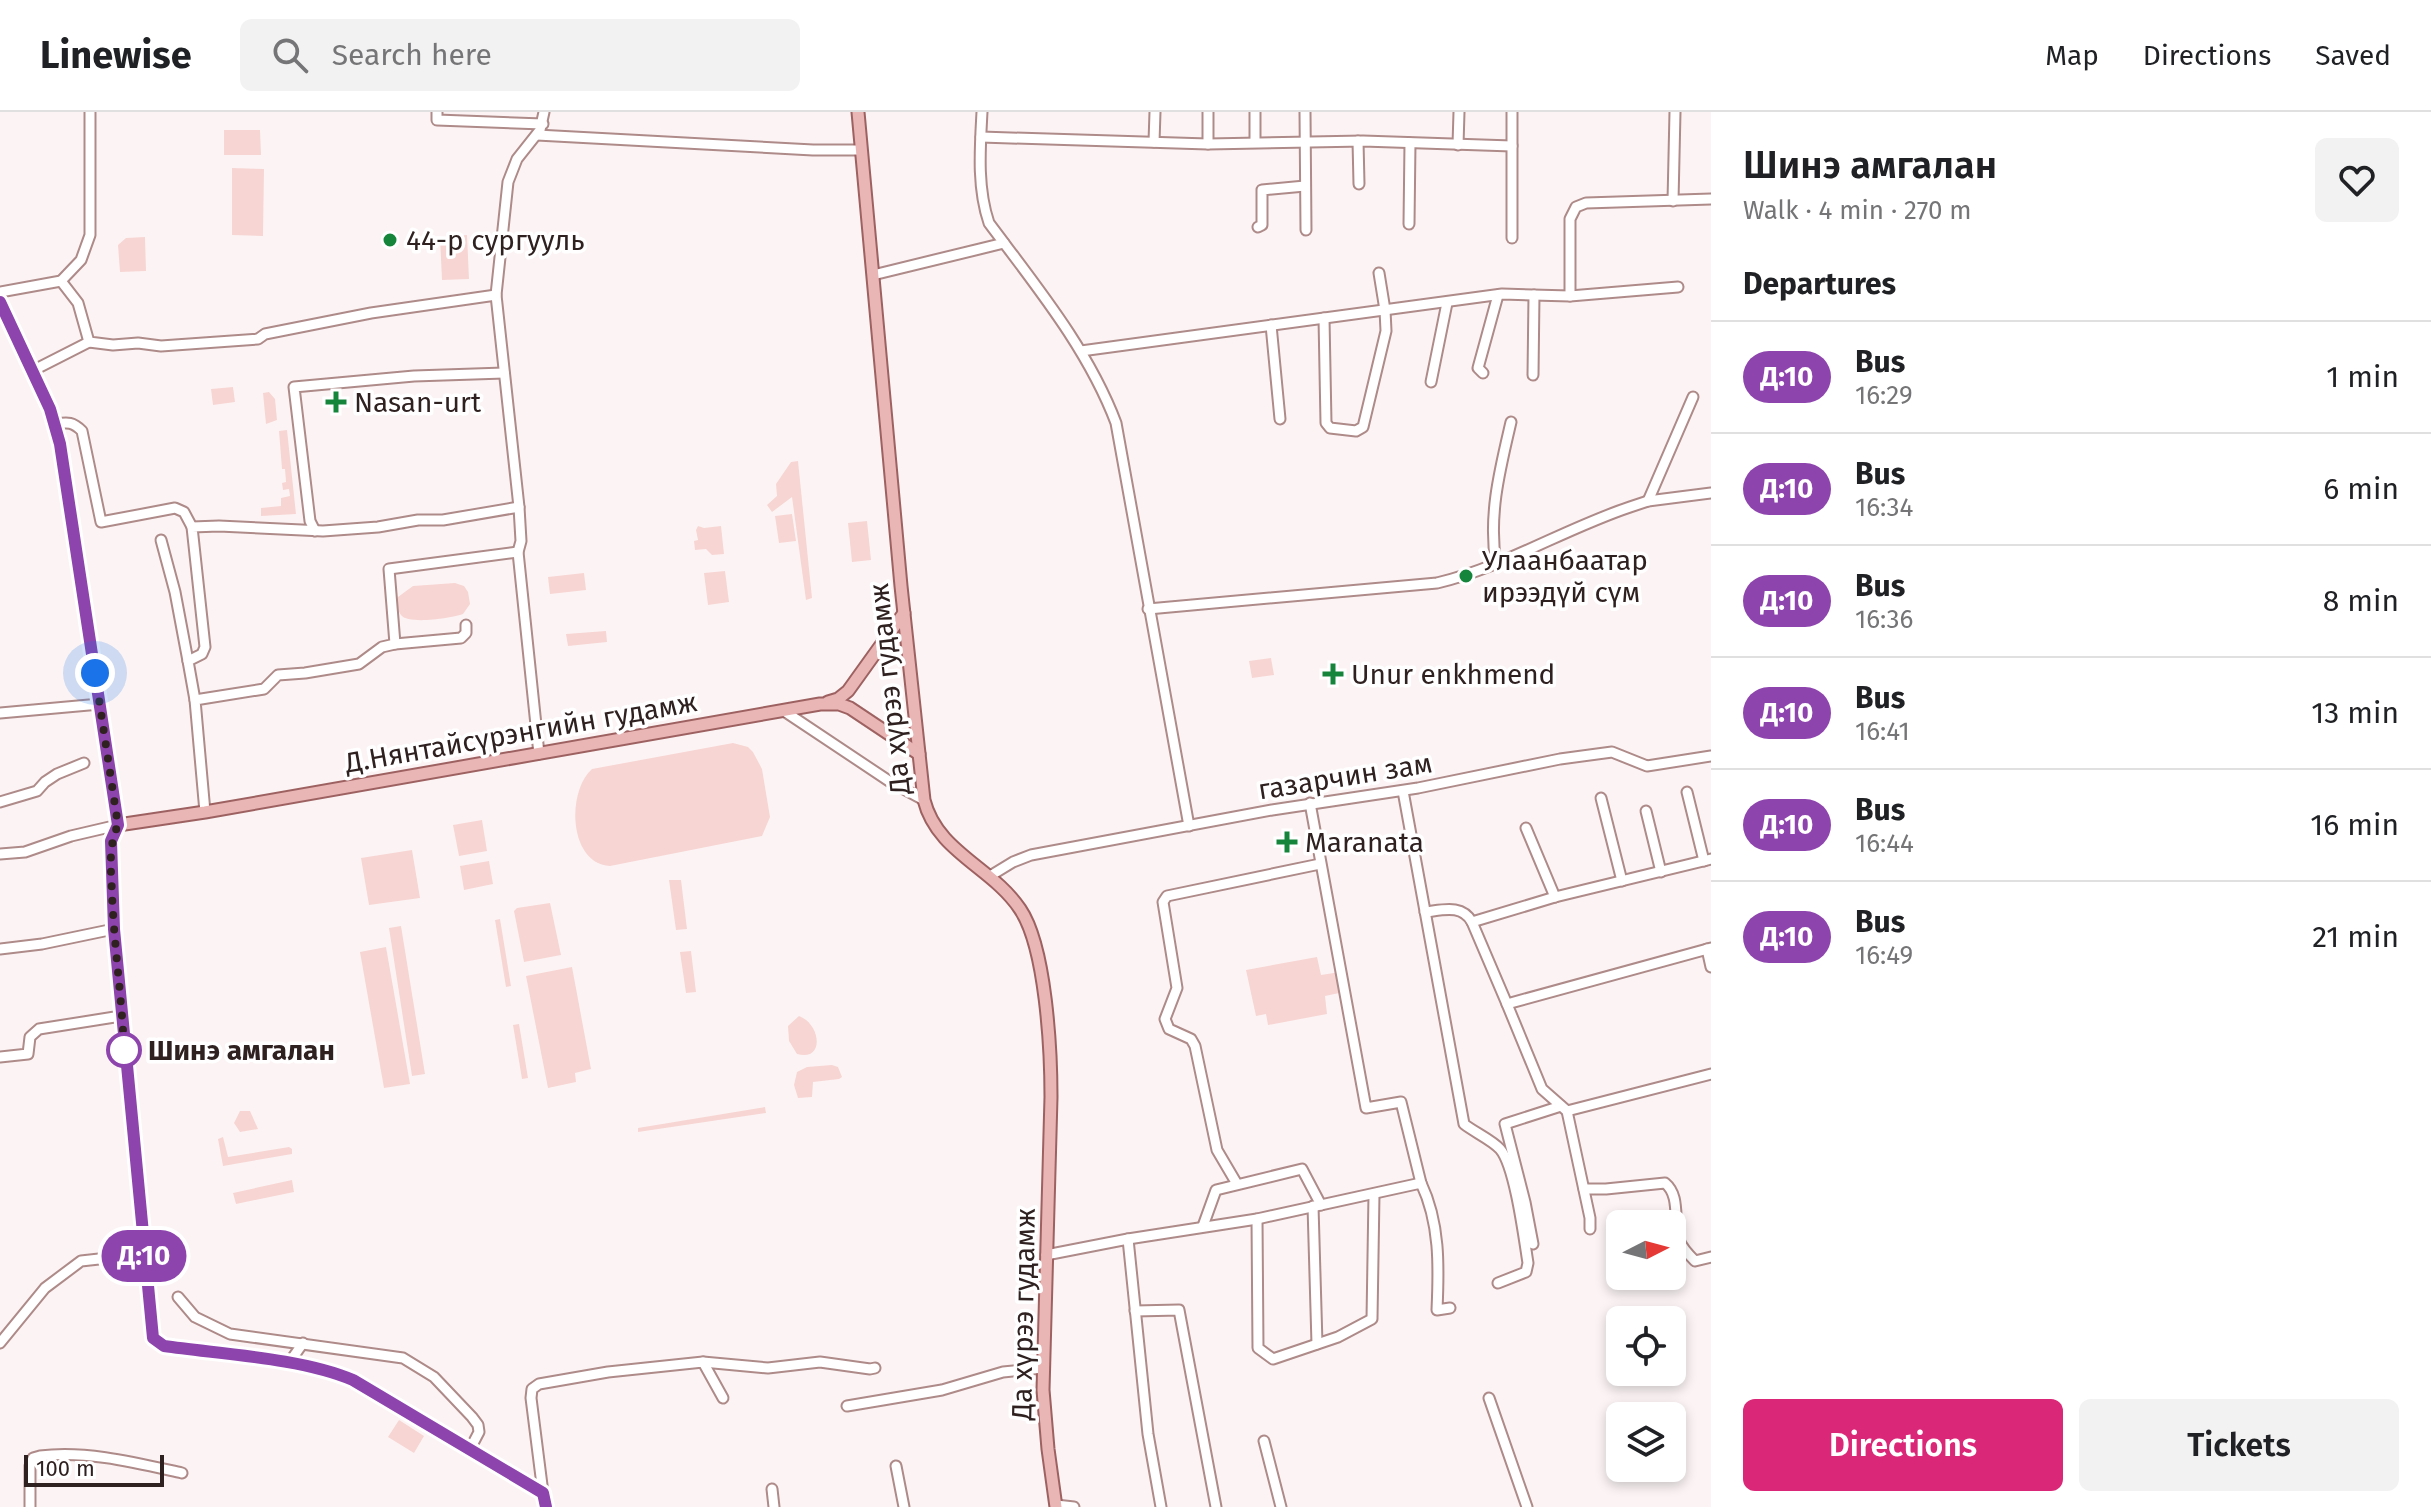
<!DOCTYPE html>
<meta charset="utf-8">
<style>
:root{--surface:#fff;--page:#f2f2f2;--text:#202124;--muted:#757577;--line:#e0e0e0;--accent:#db2777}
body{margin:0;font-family:"Fira Sans",sans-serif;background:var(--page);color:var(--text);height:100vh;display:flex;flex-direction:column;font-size:30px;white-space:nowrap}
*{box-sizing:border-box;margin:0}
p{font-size:26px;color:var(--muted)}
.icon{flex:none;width:44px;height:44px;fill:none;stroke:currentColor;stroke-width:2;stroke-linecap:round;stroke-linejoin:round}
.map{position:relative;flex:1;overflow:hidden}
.drawer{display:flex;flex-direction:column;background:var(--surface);width:720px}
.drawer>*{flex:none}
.badge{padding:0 16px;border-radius:26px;font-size:28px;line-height:52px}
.needle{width:52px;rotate:84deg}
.buttons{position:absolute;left:1606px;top:1098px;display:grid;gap:16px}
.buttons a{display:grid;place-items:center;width:80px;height:80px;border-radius:12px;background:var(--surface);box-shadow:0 4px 12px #0003;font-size:40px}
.scale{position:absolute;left:24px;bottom:20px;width:140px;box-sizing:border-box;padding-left:8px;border:4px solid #302121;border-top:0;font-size:22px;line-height:28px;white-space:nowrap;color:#302121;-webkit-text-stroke:6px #fff;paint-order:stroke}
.you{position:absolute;width:40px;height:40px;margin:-20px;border:6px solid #fff;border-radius:50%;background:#1a73e8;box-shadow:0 0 0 12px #1a73e833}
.map>.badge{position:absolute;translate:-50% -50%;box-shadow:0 0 0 4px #fff}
h2{padding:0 32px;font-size:30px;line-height:72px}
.round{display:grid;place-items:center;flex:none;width:84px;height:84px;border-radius:12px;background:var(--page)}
.summary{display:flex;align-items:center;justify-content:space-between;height:136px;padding:0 32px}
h1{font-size:38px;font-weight:600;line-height:60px}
.cta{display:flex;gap:16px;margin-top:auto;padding:16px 32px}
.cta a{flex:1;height:92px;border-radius:12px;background:var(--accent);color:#fff;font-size:32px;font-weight:600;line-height:92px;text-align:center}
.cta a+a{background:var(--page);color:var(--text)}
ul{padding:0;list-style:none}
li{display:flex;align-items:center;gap:24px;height:112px;padding:0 32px;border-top:2px solid var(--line)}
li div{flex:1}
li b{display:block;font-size:30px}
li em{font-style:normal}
li .badge{min-width:88px;font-weight:700;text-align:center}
header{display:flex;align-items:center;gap:48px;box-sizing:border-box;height:112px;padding:0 40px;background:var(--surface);border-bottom:2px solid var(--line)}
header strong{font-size:38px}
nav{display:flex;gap:44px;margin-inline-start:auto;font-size:28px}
.search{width:560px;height:72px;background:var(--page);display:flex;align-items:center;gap:20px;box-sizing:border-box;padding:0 28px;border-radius:12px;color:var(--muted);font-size:30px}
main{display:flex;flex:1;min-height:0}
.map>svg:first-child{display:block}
</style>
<header>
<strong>Linewise</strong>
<div class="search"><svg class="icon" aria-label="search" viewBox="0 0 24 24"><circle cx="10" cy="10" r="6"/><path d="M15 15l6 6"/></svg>Search here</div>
<nav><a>Map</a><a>Directions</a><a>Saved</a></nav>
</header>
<main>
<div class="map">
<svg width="1711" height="1395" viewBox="0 0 1711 1395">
<rect width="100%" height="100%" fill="#fcf4f4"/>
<!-- green -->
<g fill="#f7d5d3">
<path d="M224,18H260L261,43H224Z"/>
<path d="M232,56L264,57L263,124L232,123Z"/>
<path d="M467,123L469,167L442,168L440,125Z"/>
<path d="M145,125L146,159L120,160L118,133L126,126Z"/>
<path d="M233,275L235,290L213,293L211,277Z"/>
<path d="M269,280L275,287L277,308L266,312L263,281Z"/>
<path d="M287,318L296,402L261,404V396L281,394V386L290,384L289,377L283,378L282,371L286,370L285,357H282L279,319Z"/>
<path d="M798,349L812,486L806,488L792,385L772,400L767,393L777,384L776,372L791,350Z"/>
<path d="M792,402L796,429L779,431L775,404Z"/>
<path d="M867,409L871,448L852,450L848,411Z"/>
<path d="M698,414L704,416L721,414L724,442L712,443L706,437L695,438L694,429L698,428L696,418Z"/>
<path d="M725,459L729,490L708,493L704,461Z"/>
<path d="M584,461L586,478L550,482L548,465Z"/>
<path d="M455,471L464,474L468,480L470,492L463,502C452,506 408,513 401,503C397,498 398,491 398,485L413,474Z"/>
<path d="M606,519L607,530L568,534L566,522Z"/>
<path d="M1271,546L1274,563L1252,566L1249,549Z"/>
<path d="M733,631L748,635L753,640L762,657L770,705L762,724L610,754C569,752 566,680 592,657Z"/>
<path d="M482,708L487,739L459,744L453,713Z"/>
<path d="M412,738L420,786L369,793L361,746Z"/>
<path d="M489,749L493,772L464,778L460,754Z"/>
<path d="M669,768H681L687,817L676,818Z"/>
<path d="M550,791L561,843L524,850L514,799L517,796Z"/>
<path d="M500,807L511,874L506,875L495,808Z"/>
<path d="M401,814L425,962L412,964L389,816Z"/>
<path d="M386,835L410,972L384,976L360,840Z"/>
<path d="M691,839L696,880L686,881L680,840Z"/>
<path d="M1317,845L1321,863L1340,860L1344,880L1325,884L1327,902L1268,913L1266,902L1256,904L1246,858Z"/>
<path d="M572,855L591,957L575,961L576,970L548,976L526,864Z"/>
<path d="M799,904C821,912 825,950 797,942L789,929L788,914Z"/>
<path d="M519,912L528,966L522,967L513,913Z"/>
<path d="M832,953L838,955L842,965L839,967L813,970L812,985L798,986L794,973L797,960L807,955Z"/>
<path d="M765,995L766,1001L638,1020V1016Z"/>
<path d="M240,999H250L258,1017L240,1020L234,1011Z"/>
<path d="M223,1025L228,1045L289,1035L292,1037V1042L223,1054L218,1027Z"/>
<path d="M292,1068L294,1080L236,1092L233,1081Z"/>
<path d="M399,1308L424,1324L414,1341L388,1325Z"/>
</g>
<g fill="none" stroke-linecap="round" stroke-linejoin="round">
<!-- minor casing -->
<g stroke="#ae8a89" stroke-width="13">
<g id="minor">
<path d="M437,0V8L543,12"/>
<path d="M982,0C980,37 977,76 989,111C1036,174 1088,237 1116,311L1189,714"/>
<path d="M1208,0V32"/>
<path d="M1305,0L1306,118"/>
<path d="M537,23L813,38H861"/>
<path d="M981,25L1208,32L1363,29L1512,34"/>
<path d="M1358,29L1359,72"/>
<path d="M1154,30L1155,0"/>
<path d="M1255,30V0"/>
<path d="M1458,33L1459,0"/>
<path d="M1673,89L1675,0"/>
<path d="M1409,112L1410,31"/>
<path d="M1258,115L1262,113V78L1305,74"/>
<path d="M1512,126V0"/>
<path d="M873,163L1004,131"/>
<path d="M61,169L78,191L89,230L113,233L138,231L161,234L258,227L265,222L371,201L496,183"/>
<path d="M0,180L61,169L81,148L90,123V0"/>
<path d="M1570,184V107L1576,95L1586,91L1711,87"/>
<path d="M1324,206L1326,311L1330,316L1356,319L1363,315L1386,219L1385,198L1379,161"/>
<path d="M1271,213L1280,307"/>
<path d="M1081,239L1502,182L1570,184L1678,175"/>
<path d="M32,259L89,230"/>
<path d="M1483,261L1478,256L1498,183"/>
<path d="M1533,263L1534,183"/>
<path d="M1431,270L1447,191"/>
<path d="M56,312C68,310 73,310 82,319L101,410L175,396L184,400L192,415"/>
<path d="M1648,389L1693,285"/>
<path d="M315,419L310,409L294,275L414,264L504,261"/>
<path d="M161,428L175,480L188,549"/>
<path d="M1496,452C1488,403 1500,357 1511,310"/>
<path d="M1148,497L1437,471C1504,455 1564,417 1630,395L1648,389L1711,381"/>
<path d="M395,532L461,526L466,521V513"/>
<path d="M195,588L188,549L202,542L205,535L192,415L219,414L323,419L378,415L418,408H443L519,395"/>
<path d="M784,599L889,669L924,688"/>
<path d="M0,601L100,592"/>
<path d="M539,642L518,440L521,429L519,395L496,183L508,70L517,47L540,18L544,0"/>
<path d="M1403,679L1464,1012C1474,1020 1492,1028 1500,1037C1515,1054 1524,1126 1528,1151L1526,1160L1498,1171"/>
<path d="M1687,680L1704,749"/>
<path d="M1601,686L1622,769"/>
<path d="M0,690L37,679L45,670L57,662L84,651"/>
<path d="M1310,691L1366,996L1401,990L1421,1071"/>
<path d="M1646,699L1661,760"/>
<path d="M205,700L195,588L264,577L278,563L305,561L359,552L382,535L395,532L389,457L518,440"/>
<path d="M118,713L111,729L114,817L153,1226L164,1234L289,1251L347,1265L373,1278L469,1339L543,1381L546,1395"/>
<path d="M1526,716L1555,785"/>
<path d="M0,742L25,740L71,724L118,713"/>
<path d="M990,764L1013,750L1031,743L1272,698L1418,676L1560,647L1612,640L1647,654L1711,644"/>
<path d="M1425,800C1443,798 1462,792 1472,810"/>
<path d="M1711,836L1507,892L1542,977L1567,999L1711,962"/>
<path d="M0,837L42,832L114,817"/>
<path d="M1707,837L1711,855"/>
<path d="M1507,892L1472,810L1555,785L1711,747"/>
<path d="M0,945L28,942L30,925L39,917L121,904"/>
<path d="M1567,999L1590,1106V1117"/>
<path d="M1237,1072L1217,1038L1195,934L1191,927L1169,917L1165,907L1177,876L1163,790L1167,784L1320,752"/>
<path d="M1584,1077H1606L1665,1071C1681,1084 1673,1109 1679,1128C1682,1136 1689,1143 1695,1149L1711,1145"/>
<path d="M1313,1094L1317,1232"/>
<path d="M1257,1107L1258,1236L1273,1247L1338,1225L1372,1207L1374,1082"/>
<path d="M1203,1114L1216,1078L1302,1057L1321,1093"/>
<path d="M1128,1127L1257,1107L1421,1071C1440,1111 1439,1154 1437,1198L1450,1196"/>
<path d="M1533,1132L1525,1090L1505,1012L1561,994"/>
<path d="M1046,1143L1128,1127L1148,1322L1161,1395"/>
<path d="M178,1185L195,1205L230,1222L403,1246L434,1265L472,1305L478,1313L479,1320L469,1339"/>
<path d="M1135,1199L1179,1198L1216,1395"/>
<path d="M0,1231L45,1176L81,1149L144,1142"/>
<path d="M703,1250L768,1256L820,1250L870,1257L875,1256"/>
<path d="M289,1251L303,1231"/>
<path d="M1489,1286L1527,1395"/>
<path d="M847,1294L942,1278L1003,1260L1043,1256"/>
<path d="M1264,1329L1281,1395"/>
<path d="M896,1354L904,1395"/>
<path d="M772,1377L774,1395"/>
<path d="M543,1381L531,1286L532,1277L539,1272L608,1260L703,1250L723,1286"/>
<path d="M1056,1393L1074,1395"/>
<path d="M30,1395V1354L33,1346L40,1344C86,1338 137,1351 182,1361"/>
</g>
</g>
<!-- major casing -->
<g stroke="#9e6161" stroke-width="15">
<g id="major">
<path d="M858,0L901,474L924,688C937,740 992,755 1020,797C1046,835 1051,938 1051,985L1043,1278L1048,1337L1056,1395"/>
<path d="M0,190L50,297L60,332L118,713L205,700L820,592H839L850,596L919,642"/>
<path d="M828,590L838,587L848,579L904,501"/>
</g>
</g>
<!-- minor -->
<use href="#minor" stroke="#fff" stroke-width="9"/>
<!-- major -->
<use href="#major" stroke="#e9b5b5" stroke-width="11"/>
</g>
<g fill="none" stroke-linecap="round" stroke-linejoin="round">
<!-- line casing -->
<g stroke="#fff" stroke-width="18">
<path id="line" d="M0,190L50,297L60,332L118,713L111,729L114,817L153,1226L164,1234C220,1242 302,1246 353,1268L543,1381L546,1395"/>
</g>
<!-- line -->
<use href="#line" stroke="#8e44ad" stroke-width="12"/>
<!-- walk -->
<path stroke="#302121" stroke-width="8" stroke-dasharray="0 14.4" d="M95,561L118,713C108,735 111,757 112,781C114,834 122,886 124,938"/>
</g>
<!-- markers -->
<g fill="#16853c" stroke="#fff" stroke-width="3">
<circle cx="390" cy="128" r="8"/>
<path d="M332 278h8v8h8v8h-8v8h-8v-8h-8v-8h8z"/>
<circle cx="1466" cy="464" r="8"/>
<path d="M1329 550h8v8h8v8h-8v8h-8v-8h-8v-8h8z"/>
<path d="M1283 718h8v8h8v8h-8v8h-8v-8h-8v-8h8z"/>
</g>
<circle fill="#fff" stroke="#8e44ad" stroke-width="4" cx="124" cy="938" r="16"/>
<g text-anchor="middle" stroke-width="7" stroke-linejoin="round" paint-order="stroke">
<!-- poi labels -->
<g font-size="28" fill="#302121" stroke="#fff" text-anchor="start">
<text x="406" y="138">44-р сургууль</text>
<text x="354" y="300">Nasan-urt</text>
<text x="1482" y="458">Улаанбаатар<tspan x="1482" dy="32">ирээдүй сүм</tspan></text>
<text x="1351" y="572">Unur enkhmend</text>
<text x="1305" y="740">Maranata</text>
</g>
<!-- street labels -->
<g font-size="28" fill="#302121" stroke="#fff">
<text transform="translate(889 577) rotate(-96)" y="10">Да хүрээ гудамж</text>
<text transform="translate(521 620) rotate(-10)" y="10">Д.Нянтайсүрэнгийн гудамж</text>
<text transform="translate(1345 664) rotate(-9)" y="10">газарчин зам</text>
<text transform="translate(1023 1202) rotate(-89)" y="10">Да хүрээ гудамж</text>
</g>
<!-- stop labels -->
<g font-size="28" font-weight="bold" fill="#302121" stroke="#fff" text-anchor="start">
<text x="148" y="948">Шинэ амгалан</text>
</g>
</g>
</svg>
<div class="buttons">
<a><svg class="needle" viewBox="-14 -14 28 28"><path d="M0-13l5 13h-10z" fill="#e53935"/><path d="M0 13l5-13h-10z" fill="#757577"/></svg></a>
<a><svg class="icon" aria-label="locate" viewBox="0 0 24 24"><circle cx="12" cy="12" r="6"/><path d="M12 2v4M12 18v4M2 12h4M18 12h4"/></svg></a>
<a><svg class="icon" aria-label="layers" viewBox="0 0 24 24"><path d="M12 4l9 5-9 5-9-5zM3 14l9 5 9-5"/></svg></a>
</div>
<div class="scale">100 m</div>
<div class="you" style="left:95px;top:561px"></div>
<b class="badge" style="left:144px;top:1144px;background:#8e44ad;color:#fff">Д:10</b>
</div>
<section class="drawer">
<div class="summary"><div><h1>Шинэ амгалан</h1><p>Walk · 4 min · 270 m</p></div><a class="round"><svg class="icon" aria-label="heart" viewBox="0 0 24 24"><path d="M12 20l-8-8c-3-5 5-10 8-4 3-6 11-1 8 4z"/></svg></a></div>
<h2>Departures</h2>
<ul>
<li><span class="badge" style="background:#8e44ad;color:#fff">Д:10</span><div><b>Bus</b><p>16:29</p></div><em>1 min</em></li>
<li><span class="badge" style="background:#8e44ad;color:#fff">Д:10</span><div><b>Bus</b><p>16:34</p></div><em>6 min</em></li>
<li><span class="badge" style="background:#8e44ad;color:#fff">Д:10</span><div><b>Bus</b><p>16:36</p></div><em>8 min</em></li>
<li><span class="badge" style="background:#8e44ad;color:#fff">Д:10</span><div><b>Bus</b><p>16:41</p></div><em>13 min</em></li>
<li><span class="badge" style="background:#8e44ad;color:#fff">Д:10</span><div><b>Bus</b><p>16:44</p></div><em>16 min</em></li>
<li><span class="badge" style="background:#8e44ad;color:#fff">Д:10</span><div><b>Bus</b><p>16:49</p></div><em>21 min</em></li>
</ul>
<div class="cta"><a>Directions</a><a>Tickets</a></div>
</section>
</main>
